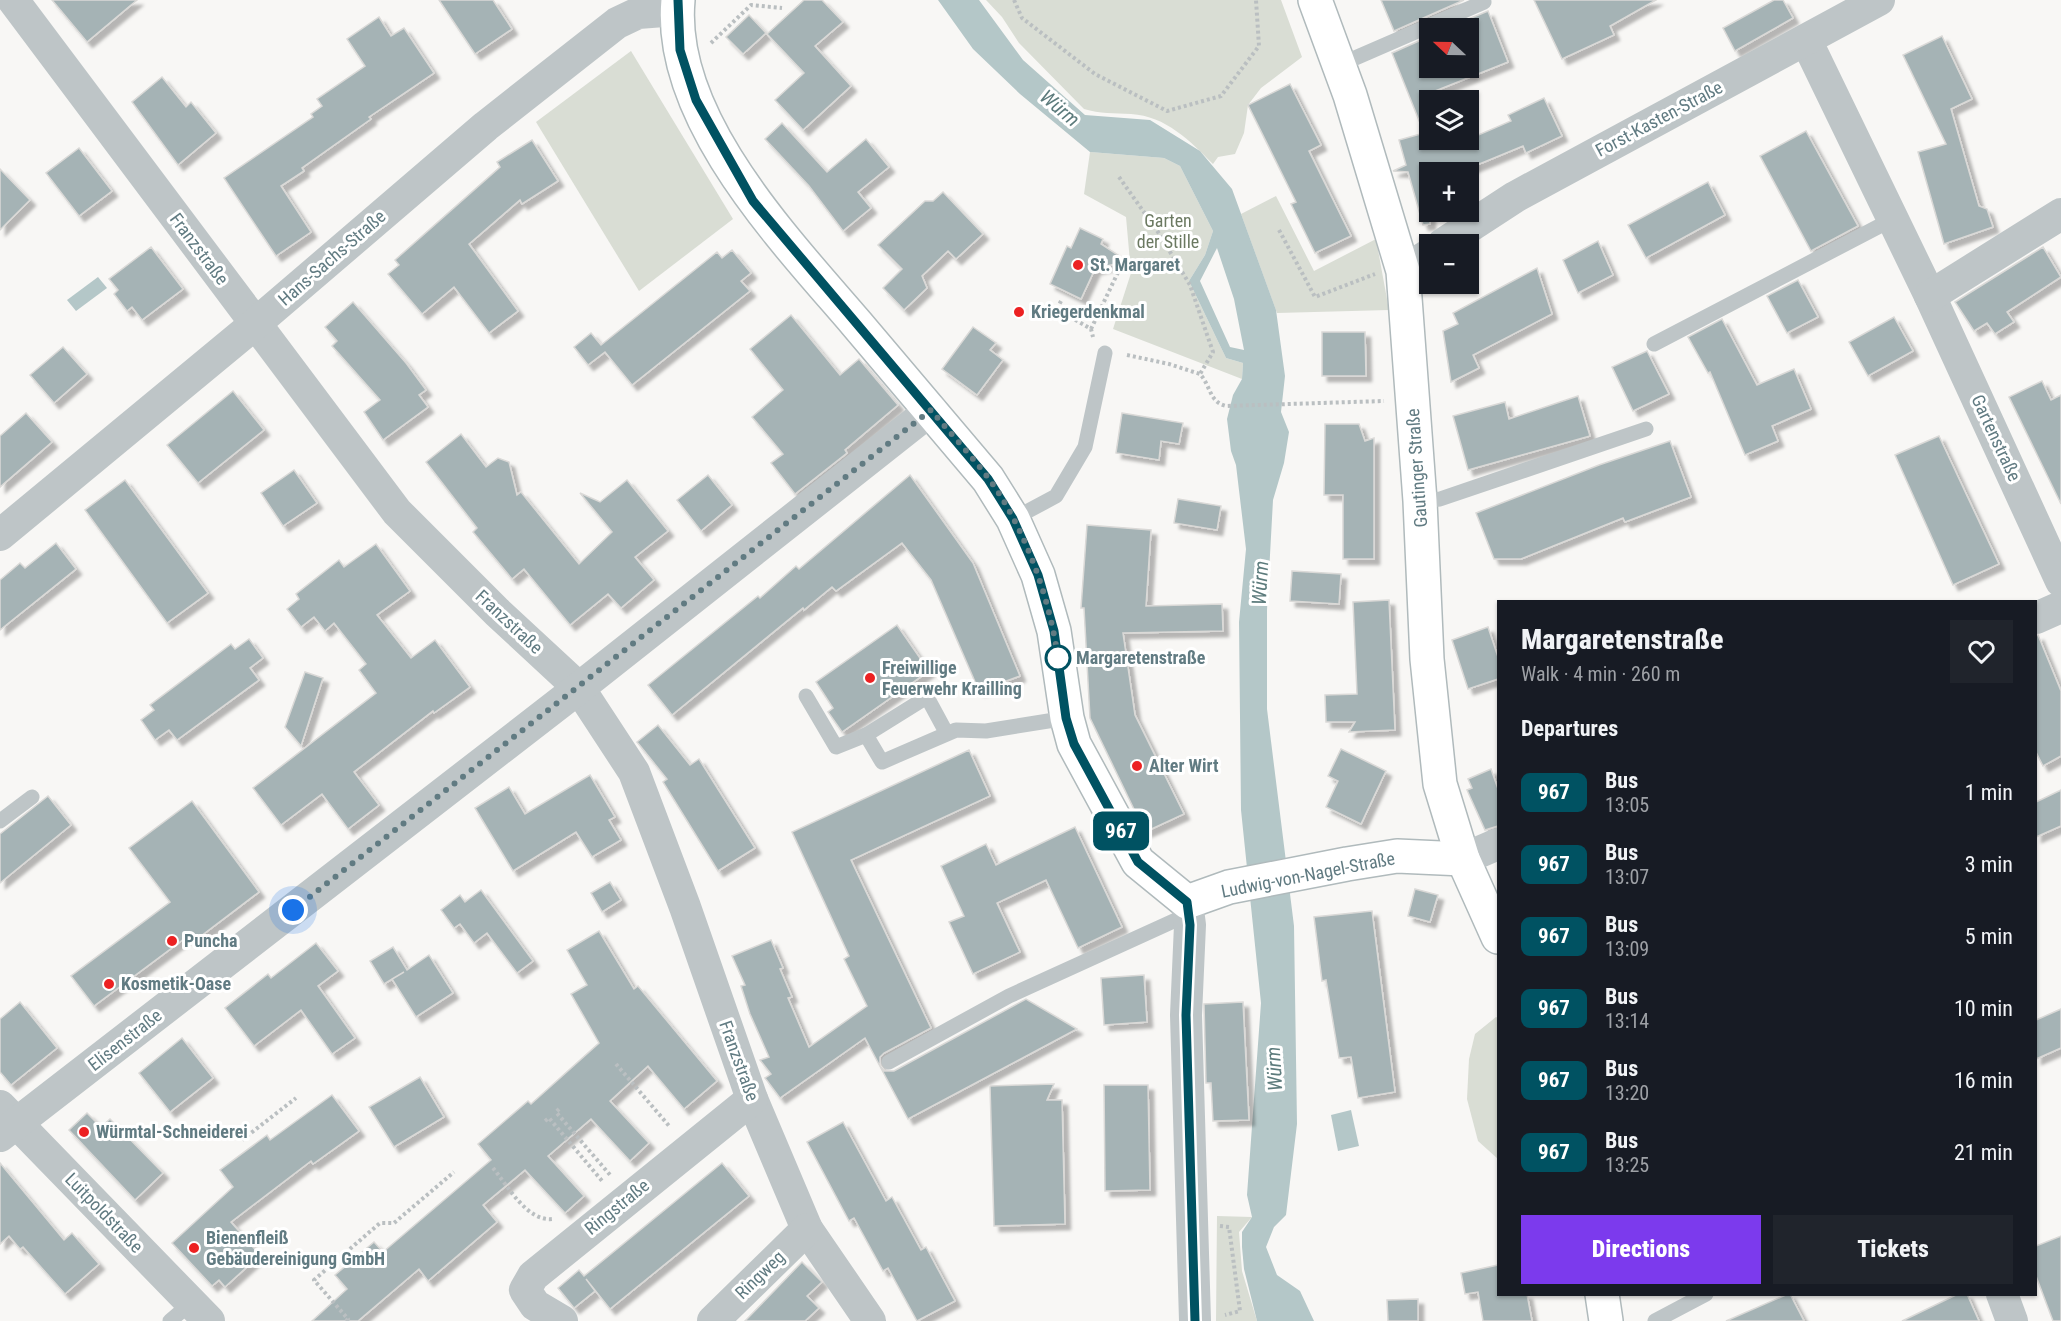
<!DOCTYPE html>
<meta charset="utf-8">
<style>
:root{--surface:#171b24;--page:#20242c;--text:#f1f3f6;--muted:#9ea1a6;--accent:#7c3aed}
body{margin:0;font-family:"Roboto Condensed",sans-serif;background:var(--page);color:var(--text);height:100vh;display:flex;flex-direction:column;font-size:22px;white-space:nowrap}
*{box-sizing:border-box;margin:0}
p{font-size:20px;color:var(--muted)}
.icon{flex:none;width:33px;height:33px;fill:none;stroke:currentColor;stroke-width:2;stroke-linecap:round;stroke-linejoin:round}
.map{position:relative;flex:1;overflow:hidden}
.sheet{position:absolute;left:1497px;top:600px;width:540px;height:696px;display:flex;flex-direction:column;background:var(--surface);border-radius:0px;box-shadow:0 2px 4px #0004}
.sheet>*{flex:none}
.badge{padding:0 12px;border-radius:9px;font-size:21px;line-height:39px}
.needle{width:39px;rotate:292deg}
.buttons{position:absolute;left:1419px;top:18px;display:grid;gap:12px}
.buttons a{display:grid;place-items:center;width:60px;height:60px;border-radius:0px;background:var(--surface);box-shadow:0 2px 4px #0004;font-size:30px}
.you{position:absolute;width:30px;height:30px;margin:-15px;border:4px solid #fff;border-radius:50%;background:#1a73e8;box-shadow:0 0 0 9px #1a73e833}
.map>.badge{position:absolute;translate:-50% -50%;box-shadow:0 0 0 3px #fff}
h2{padding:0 24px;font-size:22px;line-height:54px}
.round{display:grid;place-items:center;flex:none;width:63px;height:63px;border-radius:0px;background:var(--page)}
.summary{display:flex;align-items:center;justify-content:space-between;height:102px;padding:0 24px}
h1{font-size:28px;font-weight:800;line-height:45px}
.cta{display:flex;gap:12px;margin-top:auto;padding:12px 24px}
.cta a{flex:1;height:69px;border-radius:0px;background:var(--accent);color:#fff;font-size:24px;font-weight:800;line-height:69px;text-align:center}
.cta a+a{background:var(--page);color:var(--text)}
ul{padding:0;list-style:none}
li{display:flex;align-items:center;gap:18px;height:72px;padding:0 24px}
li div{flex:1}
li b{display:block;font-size:22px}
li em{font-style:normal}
li .badge{min-width:66px;font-weight:700;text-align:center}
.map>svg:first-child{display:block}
</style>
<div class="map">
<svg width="2061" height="1321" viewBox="0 0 2061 1321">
<defs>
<filter id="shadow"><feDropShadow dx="5.5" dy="5.5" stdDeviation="1.5" flood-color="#0004"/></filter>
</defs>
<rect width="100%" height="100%" fill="#f8f7f5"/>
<!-- green -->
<g fill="#d9ddd4">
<path d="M986,0H1281L1302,57L1261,88L1248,105L1244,133L1235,154L1218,157L1213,164C1190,141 1166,116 1131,114C1114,113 1100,114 1084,109L1019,43L1002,17Z"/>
<path d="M631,51L733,219L639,291L536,122Z"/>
<path d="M1090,152L1164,158L1180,166L1213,231L1205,255L1189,281L1226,358L1243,363L1242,379L1113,329L1131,273L1126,217L1084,194Z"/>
<path d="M1276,196L1314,271L1376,239L1389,310L1277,313L1241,214Z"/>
<path d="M1496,1017L1498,1018V1159L1478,1141L1467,1099L1469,1059L1475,1034Z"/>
<path d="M1217,1216L1252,1217L1239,1232L1242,1271L1257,1321H1216Z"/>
</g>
<!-- water -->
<g fill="#b4c7c8" fill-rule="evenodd">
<path d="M938,0H979L1023,60L1085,115L1150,120L1200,151L1232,189L1276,310L1285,376L1281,412L1289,432L1284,463L1273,500L1267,610V709L1294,926L1297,1124L1286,1215L1274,1227L1266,1247L1277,1275L1300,1291L1314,1321H1257L1244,1269L1242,1247V1232L1252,1217L1247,1195L1261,1003L1241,810L1239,622L1246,549L1236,465L1231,451L1227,419L1233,395L1242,379L1243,363L1226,358L1189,281L1205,255L1213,231L1180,166L1164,158L1090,152L1020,94L973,49ZM1217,248L1234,299L1244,350L1230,347L1200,281Z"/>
<path d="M98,277L107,288L76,311L67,300Z"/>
<path d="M1351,1110L1359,1146L1338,1151L1331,1115Z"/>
</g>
<!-- building -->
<g fill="#a5b3b5" stroke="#dad9d7" stroke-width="1.5" filter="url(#shadow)">
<path d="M52,0H137L87,42Z"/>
<path d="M439,0H493L512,29L475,54Z"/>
<path d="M804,0H822L843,22L815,46L851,86L803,130L775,100L804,73L767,34Z"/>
<path d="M1381,0H1464L1394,31Z"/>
<path d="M1534,0H1656L1610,26L1614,35L1562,59Z"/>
<path d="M1774,0H1783L1793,18L1735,51L1723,28Z"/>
<path d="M1488,11L1508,62L1430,93V140H1443L1446,149L1511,121L1508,115L1544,98L1562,136L1526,153L1523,146L1460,172H1430V224L1423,225L1408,172L1393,171L1406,165L1399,140L1424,133L1392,53L1430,36V68H1468V28H1447Z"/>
<path d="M749,15L766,33L743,54L726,37Z"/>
<path d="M379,17L391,36L404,28L434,73L369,117L371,119L302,168L304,171L281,186L311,232L276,256L224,178L313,117L311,114L322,106L317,99L365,66L347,39Z"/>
<path d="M1942,36L1972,99L1951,109L1979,206L1987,209L1993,227L1944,244L1918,152L1946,144L1903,55Z"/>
<path d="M162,77L186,107L191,102L216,133L178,165L132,102Z"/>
<path d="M1290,84L1321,145L1309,151L1351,236L1315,253L1291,204L1296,202L1248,105Z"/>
<path d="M782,123L827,172L866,139L889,167L858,192L871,208L843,231L809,186L765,139Z"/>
<path d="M1806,131L1858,226L1811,251L1760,156Z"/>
<path d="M532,140L558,181L522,204L520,200L469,244L518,311L489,333L454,287L422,314L388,274L399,265L395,260L500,167L497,162Z"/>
<path d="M79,148L112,191L79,216L46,173Z"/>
<path d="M0,169L30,200L0,230Z"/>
<path d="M1708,182L1725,215L1646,258L1628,225Z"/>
<path d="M943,192L983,234L956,259L948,251L922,276L927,288L904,310L883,288L902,269L878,245L925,201H933Z"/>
<path d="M1080,228L1103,239L1101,244L1127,261L1095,269L1081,299L1050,284L1067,246L1071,248Z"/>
<path d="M1598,241L1613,275L1578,293L1563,260Z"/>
<path d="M151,247L183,289L142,320L132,307L127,311L114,294L118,290L109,279Z"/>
<path d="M2043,247L2061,277L2007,312L2014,322L1995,334L1987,323L1974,331L1955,302Z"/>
<path d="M732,250L751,273L741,281L750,291L632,385L605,352L588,365L574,347L591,333L601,345L717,252L722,258Z"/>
<path d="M1537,268L1552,314L1473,355L1479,368L1451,382L1443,331L1458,324L1453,313Z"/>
<path d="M1798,280L1818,317L1787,333L1767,296Z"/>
<path d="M353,302L406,363L426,390L419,395L428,407L383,440L364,412L380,400L332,346L337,341L325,327Z"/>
<path d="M791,315L840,375L859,359L898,405L845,450L847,453L795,494L771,463L783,454L752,417L783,390L750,349Z"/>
<path d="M1894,317L1913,351L1868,376L1849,342Z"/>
<path d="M1722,319L1757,385L1794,369L1811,409L1772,426L1778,441L1745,455L1710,372L1708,373L1688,337Z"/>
<path d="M973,327L996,343L990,350L1003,360L977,395L942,369Z"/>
<path d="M1322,332H1365L1366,376H1322Z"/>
<path d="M63,347L87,374L54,403L30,375Z"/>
<path d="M1647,351L1669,394L1633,411L1612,367Z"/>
<path d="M2042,381L2051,400L2061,395V504L2009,397Z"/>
<path d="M233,391L264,430L198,483L167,445Z"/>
<path d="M1578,396L1590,436L1468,470L1453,416L1505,402L1509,419Z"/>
<path d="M26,413L52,442L0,487V436Z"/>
<path d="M1122,413L1183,423L1179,444L1161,441L1159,460L1116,453Z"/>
<path d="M1325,424H1359L1365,441L1374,438V559H1343V495H1324Z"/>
<path d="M461,434L486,467L498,458L509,462L517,495L521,492L579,564L612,532L580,493L600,502L627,480L668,531L635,557L654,580L621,608L608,594L570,625L524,569L512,579L473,532L477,528L426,462Z"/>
<path d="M1939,436L1999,564L1953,585L1895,455Z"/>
<path d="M1670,441L1691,497L1625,522L1623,518L1521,559H1494L1476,513L1599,465Z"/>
<path d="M294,470L317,503L283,526L261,493Z"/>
<path d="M708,475L732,505L701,531L677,500Z"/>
<path d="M910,475L973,563L1020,676L979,691L931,580L902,543L836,591L832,587L804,610L803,608L672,715L648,685L758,596L760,598L796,566L799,569Z"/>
<path d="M125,480L208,593L167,623L85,510Z"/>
<path d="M1178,499L1221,506L1217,530L1174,523Z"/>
<path d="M1087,525L1151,530L1146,606L1222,604L1223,631L1123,633L1135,715L1184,814L1145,832L1090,718L1084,608H1081Z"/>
<path d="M56,543L76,569L0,630V580L20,563L25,568Z"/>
<path d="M376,544L410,591L377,615L411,658L435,640L470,687L434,713L433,711L354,772L379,805L348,829L322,794L281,825L253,788L376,693L359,670L366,664L334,623L325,631L314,617L301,627L287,609L299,599L296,594L339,560L344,567Z"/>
<path d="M1292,571L1341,574L1339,604L1290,601Z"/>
<path d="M1389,600L1395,730L1349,732L1355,722H1326L1325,695L1357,694L1353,602Z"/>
<path d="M897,625L929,671L842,732L828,712L833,708L816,682Z"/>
<path d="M1488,627L1498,657V679L1468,689L1452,640Z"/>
<path d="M2038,635L2061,691V756L2043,766L2036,752V636Z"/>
<path d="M249,639L263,658L250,668L259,680L177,740L169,730L155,740L141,720L154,710L150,705L231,644L235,649Z"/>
<path d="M305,672L323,678L301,746L285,727Z"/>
<path d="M658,725L690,765L699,759L755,848L718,871L663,782L667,779L637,742Z"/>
<path d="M1341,749L1386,771L1361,824L1326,807L1338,781L1328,776Z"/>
<path d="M969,750L990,796L851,860L931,1028L884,1053L880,1057V1066L884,1071H894L1026,999L1077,1029L908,1119L865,1038L780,1098L765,1078L771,1074L760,1060L769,1057L750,1014L741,986L745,985L732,956L771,940L783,968L780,969L792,997L788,998L809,1047L867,1006L844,959L849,956L792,832Z"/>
<path d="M1491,769L1498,789V826L1485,830L1467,790L1472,788L1468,779Z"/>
<path d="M590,775L615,817L609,820L621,840L592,857L576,832L513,871L475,808L509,787L525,814Z"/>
<path d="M2061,790V826L2036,837V802Z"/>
<path d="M48,796L71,825L0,883V834Z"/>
<path d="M192,801L259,892L197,939L192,933L94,1006L71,976L170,902L129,848Z"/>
<path d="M1075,827L1122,927L1078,948L1046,880L997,903L1020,952L973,974L949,922L964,916L941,866L986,844L996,865Z"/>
<path d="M610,882L621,900L602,912L591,893Z"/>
<path d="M1415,889L1438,895L1430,922L1408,916Z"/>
<path d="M481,890L533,961L517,973L487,933L474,943L460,924L454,928L441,910L460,895L465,902Z"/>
<path d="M1372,911L1395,1092L1358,1098L1351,1057L1339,1058L1326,980L1322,981L1314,917Z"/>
<path d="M599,931L634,989L638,986L717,1081L684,1109L648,1066L610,1101L649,1143L630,1161L591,1119L548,1156L584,1196L565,1213L525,1170L483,1205L497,1222L428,1281L419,1269L358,1321H312L347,1289L335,1275L374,1242L383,1252L491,1160L478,1144L528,1101L531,1104L599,1043L571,994L587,985L567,950Z"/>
<path d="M316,943L338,971L318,986L355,1038L332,1054L301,1010L254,1046L225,1008L268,974L271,978Z"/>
<path d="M393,947L407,970L429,955L453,993L416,1017L392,979L404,972L384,984L370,961Z"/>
<path d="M1144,975L1147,1022L1104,1025L1101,978Z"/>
<path d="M20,1002L57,1048L11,1085L0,1072V1019Z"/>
<path d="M1243,1002L1249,1120L1213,1121L1211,1083H1206L1204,1004Z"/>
<path d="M2061,1009V1048L2036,1059V1020Z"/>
<path d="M182,1038L213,1078L170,1112L139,1073Z"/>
<path d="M420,1077L444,1117L394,1147L369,1107Z"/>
<path d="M1054,1084L1047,1100H1062L1065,1224L994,1226L990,1086Z"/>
<path d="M1104,1085H1148L1150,1190L1105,1191Z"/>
<path d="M332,1095L359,1131L313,1164L311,1161L231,1222L260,1255L225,1287L219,1280L212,1286L172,1243L233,1187L220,1170L267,1135L270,1140Z"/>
<path d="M87,1113L101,1127L110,1119L163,1173L135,1200L69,1130Z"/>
<path d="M843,1122L886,1201L892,1197L921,1250L926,1247L955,1301L917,1321L888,1268L883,1271L854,1218L849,1221L807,1142Z"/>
<path d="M0,1163L64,1240L72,1233L99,1264L65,1294L23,1247L20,1249L9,1236L0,1244Z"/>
<path d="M722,1163L749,1196L610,1309L586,1279L595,1291L574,1308L558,1288L579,1270L584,1276Z"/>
<path d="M2061,1236V1321H2053L2036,1276V1246Z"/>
<path d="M802,1262L822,1282L807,1296L819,1308L805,1321H745Z"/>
<path d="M1498,1265V1294H1527L1532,1321H1483L1478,1292L1465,1294L1461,1273Z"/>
<path d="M1790,1294L1804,1321H1726L1788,1294Z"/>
<path d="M1958,1294H1967L1979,1321H1902Z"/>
<path d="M1418,1299V1321H1388L1387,1300Z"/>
</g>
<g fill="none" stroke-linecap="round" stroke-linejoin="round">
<!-- secondary casing -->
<g stroke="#b0babc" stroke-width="36">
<g id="secondary">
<path d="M678,0C667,118 785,240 856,323C900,375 944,427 988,479L1013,519L1038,575L1054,631L1067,718L1074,744L1138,862L1187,902L1229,887L1347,864L1397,856L1463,859"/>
<path d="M1315,0L1350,95L1403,271L1420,501L1427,659L1440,784L1463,859L1498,937"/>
<path d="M1602,1294L1606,1321"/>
</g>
</g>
<!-- path -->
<g stroke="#babfc1" stroke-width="4" stroke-dasharray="3 3" stroke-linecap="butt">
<path d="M1014,0L1022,18L1095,74L1167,111L1221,96L1259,46L1256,0"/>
<path d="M711,43L751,5L782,8"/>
<path d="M1119,177L1158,232L1190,285L1213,352L1200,374"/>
<path d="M1279,230L1315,297L1375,274"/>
<path d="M1061,301L1057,309L1091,329L1093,337"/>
<path d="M1091,329L1121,266"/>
<path d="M1127,355L1169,364L1200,374C1211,386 1209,402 1226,406L1384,401"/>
<path d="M616,1064L670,1127"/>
<path d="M559,1109L556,1112L611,1176"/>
<path d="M545,1121L549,1118L603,1182"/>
<path d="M242,1140L296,1098"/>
<path d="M493,1168C508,1186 527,1222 553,1219"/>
<path d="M1220,1226L1229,1227L1240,1311L1225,1315"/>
<path d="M346,1321L348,1319L314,1280L380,1223H394L454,1172"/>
</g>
<!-- lane -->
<g stroke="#bec5c7" stroke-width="15">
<path d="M1339,65L1484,2"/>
<path d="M1654,344L1893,219"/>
<path d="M1420,501L1440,499L1646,429"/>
<path d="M1013,519L1056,496L1085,447L1105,353"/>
<path d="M806,696L836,747L866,735"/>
<path d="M947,734L927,697L866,735L882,762L956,730L986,731L1067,718"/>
<path d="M0,821L32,797"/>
<path d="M889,1062L1009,996L1189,914"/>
<path d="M170,1321L191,1303"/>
<path d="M1655,1321L1706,1294"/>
</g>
<!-- street -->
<g stroke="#bec5c7" stroke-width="32">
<path d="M13,0L397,512L497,612L579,688L634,772L685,907L752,1099L807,1229L870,1321"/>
<path d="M1806,40L1930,296L2061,581"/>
<path d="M1443,244L1515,197L1879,0"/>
<path d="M1403,271L1430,254"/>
<path d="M1930,296L2061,214"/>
<path d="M0,535L255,324L486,126L617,23L638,13L677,10"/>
<path d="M2036,618L2061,607"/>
<path d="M1463,859L1498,844"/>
<path d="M1187,902L1190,925L1186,1015L1195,1321"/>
<path d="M0,1106L209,1321"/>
<path d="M0,1136L579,688L931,410"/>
<path d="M2002,1294L2012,1321"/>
<path d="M562,1321L535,1305L525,1290L533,1276L752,1099"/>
<path d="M713,1321L807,1229"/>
</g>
<!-- secondary -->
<use href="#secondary" stroke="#fff" stroke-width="33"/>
</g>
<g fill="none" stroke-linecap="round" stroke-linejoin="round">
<!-- line casing -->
<g stroke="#fff" stroke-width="14">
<path id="line" d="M678,0L680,50L696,100L753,201L988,479L1013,519L1038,575L1054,631L1066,718L1074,744L1138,862L1187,902L1190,925L1186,1015L1195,1321"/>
</g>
<!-- line -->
<use href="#line" stroke="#005262" stroke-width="9"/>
<!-- walk -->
<path stroke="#617b82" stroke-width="6" stroke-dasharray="0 10.8" d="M293,910L931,410C954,438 981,465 1000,495C1030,543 1050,602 1058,658"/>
</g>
<!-- markers -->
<g fill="#ec2122" stroke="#fff" stroke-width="2">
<circle cx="1078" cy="265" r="6"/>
<circle cx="1019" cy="312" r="6"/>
<circle cx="870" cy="678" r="6"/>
<circle cx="1137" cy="766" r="6"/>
<circle cx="172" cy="941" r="6"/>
<circle cx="109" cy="984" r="6"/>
<circle cx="84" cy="1132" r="6"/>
<circle cx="194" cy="1248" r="6"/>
</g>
<circle fill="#fff" stroke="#005262" stroke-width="3" cx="1058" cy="658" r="12"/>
<g text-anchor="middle" stroke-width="6" stroke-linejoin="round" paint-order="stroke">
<!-- street labels -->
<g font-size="18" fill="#617b82" stroke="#fff">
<text transform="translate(1659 119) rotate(-28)" y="6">Forst-Kasten-Straße</text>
<text transform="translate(199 249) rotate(53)" y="6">Franzstraße</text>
<text transform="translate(332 258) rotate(-41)" y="6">Hans-Sachs-Straße</text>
<text transform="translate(1996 438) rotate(65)" y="6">Gartenstraße</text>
<text transform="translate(1417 468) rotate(-94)" y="6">Gautinger Straße</text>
<text transform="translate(509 622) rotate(43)" y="6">Franzstraße</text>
<text transform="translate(1308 875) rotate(-11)" y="6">Ludwig-von-Nagel-Straße</text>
<text transform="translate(125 1040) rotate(-38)" y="6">Elisenstraße</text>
<text transform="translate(739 1061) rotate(70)" y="6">Franzstraße</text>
<text transform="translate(617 1207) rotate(-39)" y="6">Ringstraße</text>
<text transform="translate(104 1213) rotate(46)" y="6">Luitpoldstraße</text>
<text transform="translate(760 1275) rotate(-44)" y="6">Ringweg</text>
</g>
<!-- park labels -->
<g font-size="18" fill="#6b7961" stroke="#fff">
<text x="1168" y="227">Garten<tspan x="1168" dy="21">der Stille</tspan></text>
</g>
<!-- poi labels -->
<g font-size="18" font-weight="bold" fill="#617b82" stroke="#fff" text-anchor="start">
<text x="1090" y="271">St. Margaret</text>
<text x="1031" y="318">Kriegerdenkmal</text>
<text x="882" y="674">Freiwillige<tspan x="882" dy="21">Feuerwehr Krailling</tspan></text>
<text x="1149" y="772">Alter Wirt</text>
<text x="184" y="947">Puncha</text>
<text x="121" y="990">Kosmetik-Oase</text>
<text x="96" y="1138">Würmtal-Schneiderei</text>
<text x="206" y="1244">Bienenfleiß<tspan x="206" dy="21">Gebäudereinigung GmbH</tspan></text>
</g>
<!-- stop labels -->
<g font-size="18" font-weight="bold" fill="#617b82" stroke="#fff" text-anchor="start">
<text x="1076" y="664">Margaretenstraße</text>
</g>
<!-- water labels -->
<g font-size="20" font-style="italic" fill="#5c7b7c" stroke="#fff">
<text transform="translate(1060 108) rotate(40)" y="7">Würm</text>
<text transform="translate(1260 583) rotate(-87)" y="7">Würm</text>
<text transform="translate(1274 1069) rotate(-93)" y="7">Würm</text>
</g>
</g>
</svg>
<div class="buttons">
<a><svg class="needle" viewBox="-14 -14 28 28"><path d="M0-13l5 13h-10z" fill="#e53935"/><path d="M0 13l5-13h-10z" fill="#9ea1a6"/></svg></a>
<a><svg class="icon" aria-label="layers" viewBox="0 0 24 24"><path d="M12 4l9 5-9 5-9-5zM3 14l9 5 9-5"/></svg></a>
<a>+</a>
<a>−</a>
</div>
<div class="you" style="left:293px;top:910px"></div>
<b class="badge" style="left:1121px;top:831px;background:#005262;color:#fff">967</b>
<section class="sheet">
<div class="summary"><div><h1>Margaretenstraße</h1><p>Walk · 4 min · 260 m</p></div><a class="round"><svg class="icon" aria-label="heart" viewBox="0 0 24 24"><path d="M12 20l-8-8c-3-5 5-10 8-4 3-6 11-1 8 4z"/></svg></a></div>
<h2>Departures</h2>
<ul>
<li><span class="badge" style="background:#005262;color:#fff">967</span><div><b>Bus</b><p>13:05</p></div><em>1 min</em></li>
<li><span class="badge" style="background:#005262;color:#fff">967</span><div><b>Bus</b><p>13:07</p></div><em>3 min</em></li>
<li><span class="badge" style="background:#005262;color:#fff">967</span><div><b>Bus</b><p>13:09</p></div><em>5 min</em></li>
<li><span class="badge" style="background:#005262;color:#fff">967</span><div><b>Bus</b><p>13:14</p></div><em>10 min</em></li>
<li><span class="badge" style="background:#005262;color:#fff">967</span><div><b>Bus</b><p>13:20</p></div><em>16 min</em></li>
<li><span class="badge" style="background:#005262;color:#fff">967</span><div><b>Bus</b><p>13:25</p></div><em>21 min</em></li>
</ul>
<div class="cta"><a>Directions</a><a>Tickets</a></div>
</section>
</div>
